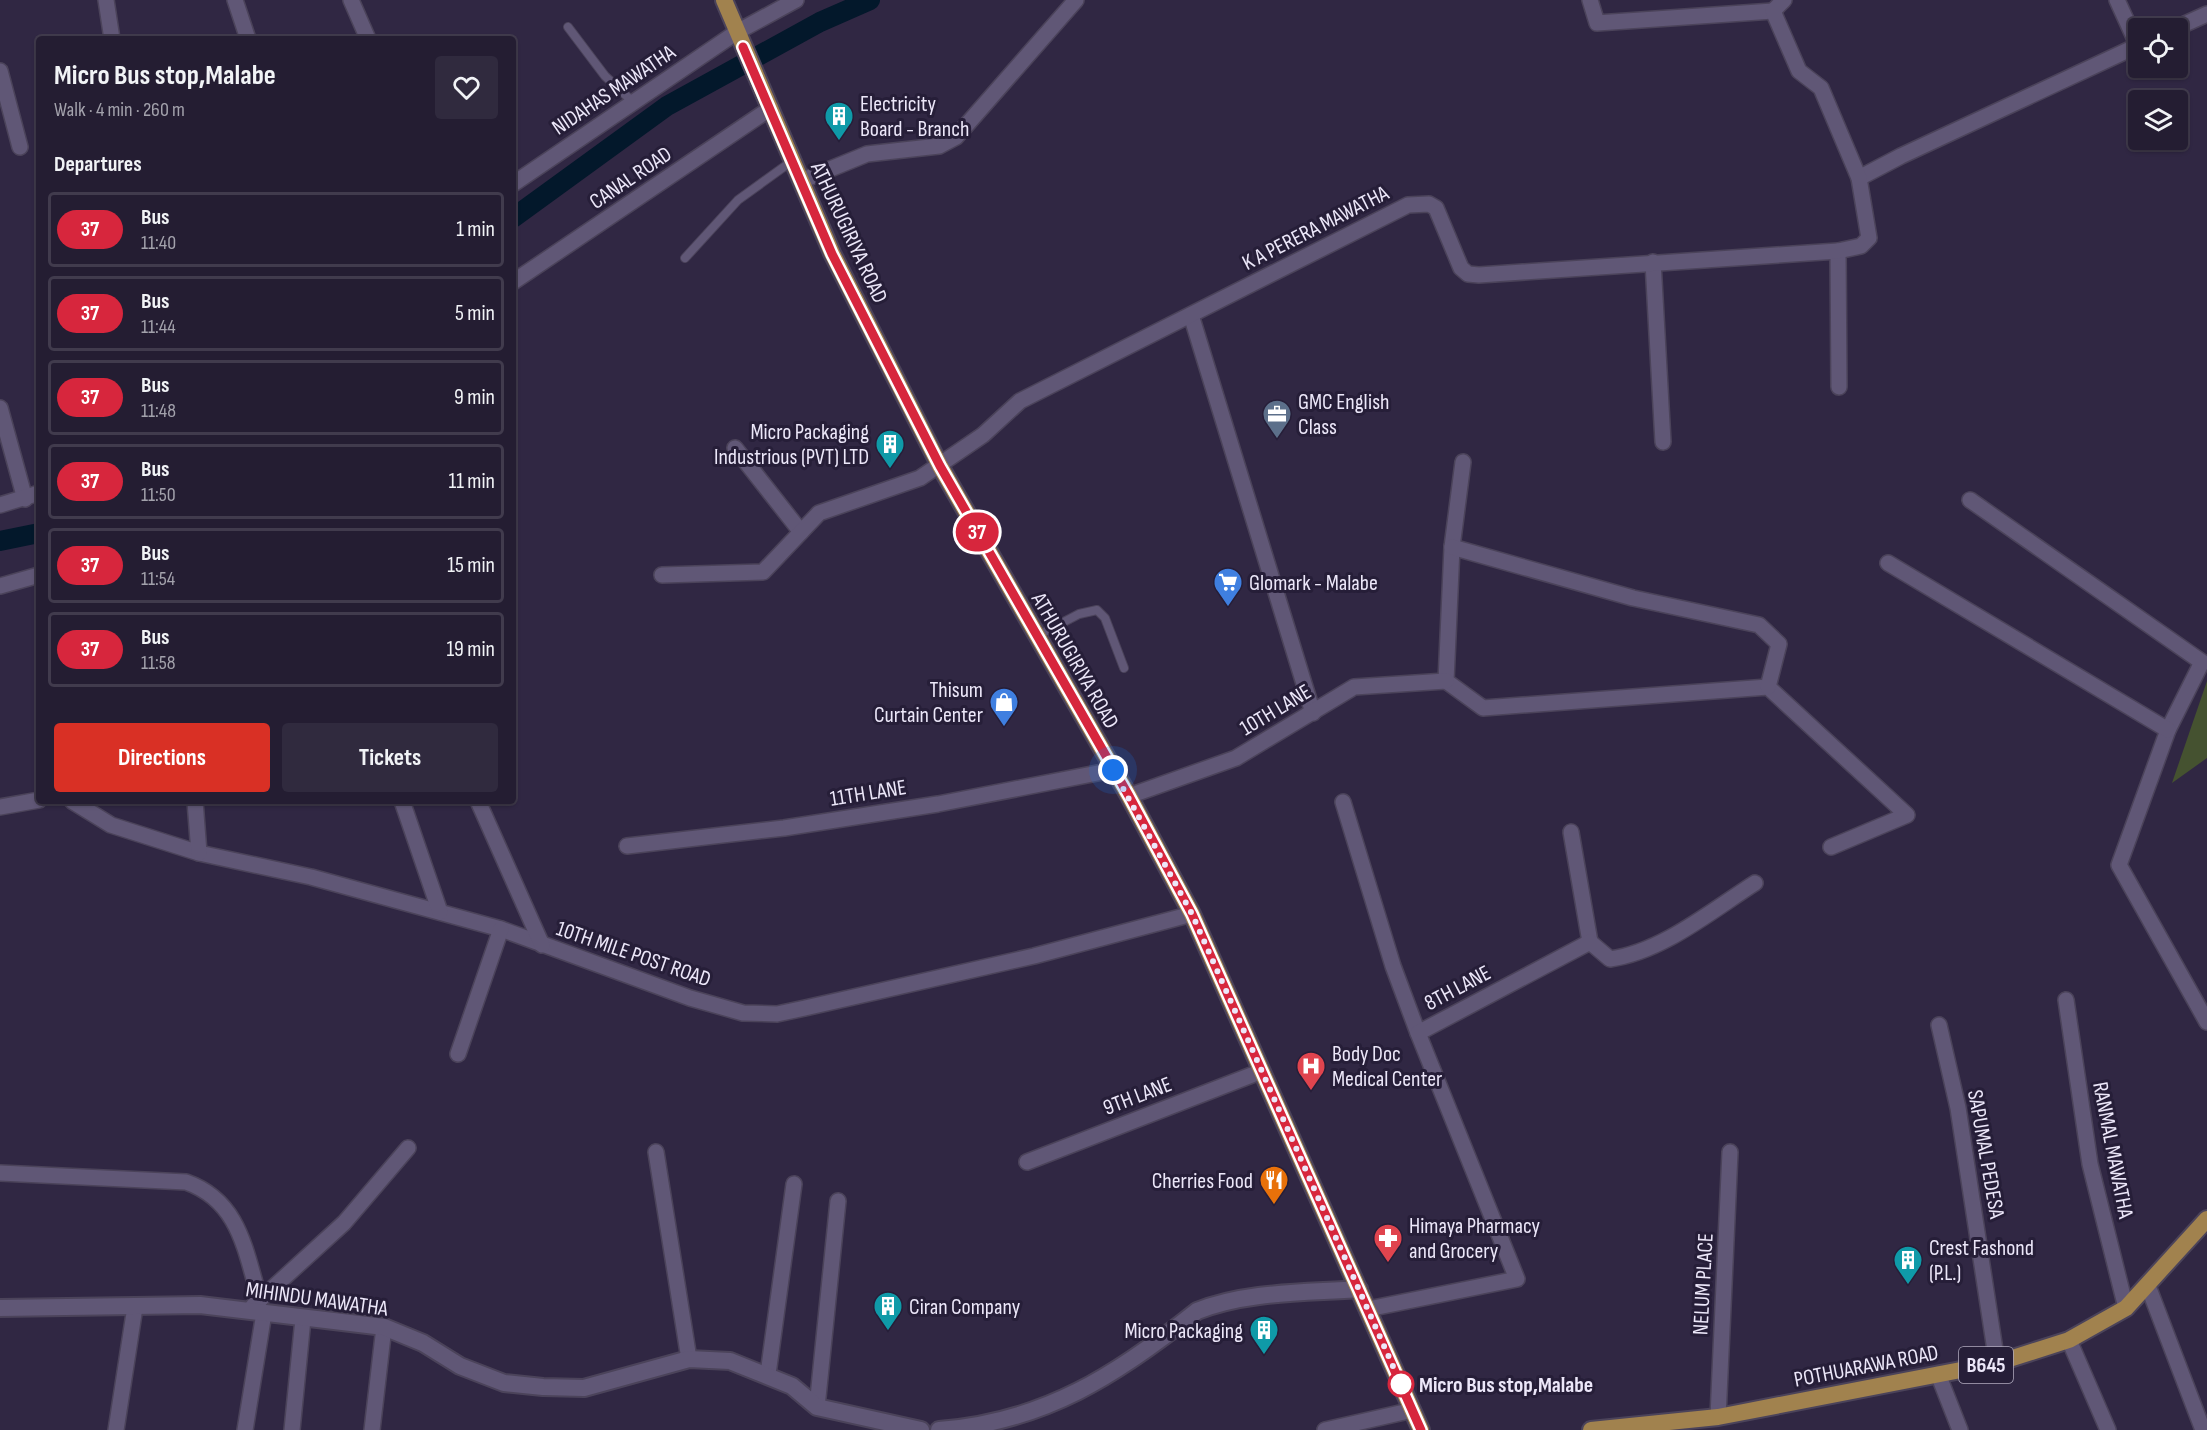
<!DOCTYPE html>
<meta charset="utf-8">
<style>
:root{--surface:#241d32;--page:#302a3e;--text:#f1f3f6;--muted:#a3a2ac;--line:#413b4d;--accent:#d93025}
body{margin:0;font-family:"Sofia Sans Condensed",sans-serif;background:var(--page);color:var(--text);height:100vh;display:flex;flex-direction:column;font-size:22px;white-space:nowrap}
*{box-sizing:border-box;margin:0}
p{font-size:20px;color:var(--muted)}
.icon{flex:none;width:33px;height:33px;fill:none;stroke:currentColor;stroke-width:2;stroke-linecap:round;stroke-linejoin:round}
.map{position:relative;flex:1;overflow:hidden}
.side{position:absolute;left:36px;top:36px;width:480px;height:768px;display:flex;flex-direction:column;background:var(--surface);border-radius:6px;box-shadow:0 2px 4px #0004,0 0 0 2px var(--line)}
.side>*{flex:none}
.badge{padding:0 12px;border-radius:20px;font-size:21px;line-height:39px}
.tools{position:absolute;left:2128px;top:18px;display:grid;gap:12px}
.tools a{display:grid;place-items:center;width:60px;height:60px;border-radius:6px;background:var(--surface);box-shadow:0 2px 4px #0004,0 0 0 2px var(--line);font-size:30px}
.you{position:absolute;width:30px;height:30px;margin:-15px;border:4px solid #fff;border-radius:50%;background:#1a73e8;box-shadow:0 0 0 9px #1a73e833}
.map>.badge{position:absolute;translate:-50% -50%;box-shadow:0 0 0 3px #fff}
h2{padding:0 18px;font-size:22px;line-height:54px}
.round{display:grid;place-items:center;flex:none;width:63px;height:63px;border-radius:6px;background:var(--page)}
.headline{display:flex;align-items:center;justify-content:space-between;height:102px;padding:0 18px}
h1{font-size:28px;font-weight:700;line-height:45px}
.button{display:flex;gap:12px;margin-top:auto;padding:12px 18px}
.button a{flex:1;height:69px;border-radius:6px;background:var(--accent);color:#fff;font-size:24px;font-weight:700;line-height:69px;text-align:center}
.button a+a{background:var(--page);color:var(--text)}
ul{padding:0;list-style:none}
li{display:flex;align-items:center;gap:18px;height:75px;margin:0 12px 9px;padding:0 6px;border:3px solid var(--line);border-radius:6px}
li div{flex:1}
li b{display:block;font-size:22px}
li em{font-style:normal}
li .badge{min-width:66px;font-weight:700;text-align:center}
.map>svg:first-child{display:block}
</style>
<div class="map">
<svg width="2207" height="1430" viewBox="0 0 2207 1430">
<rect width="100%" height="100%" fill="#302743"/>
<!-- green -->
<path fill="#455230" d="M2207,681V758L2172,783Z"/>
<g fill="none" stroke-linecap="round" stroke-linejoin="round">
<!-- canal -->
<g stroke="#03182b" stroke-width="20">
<path d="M513,218L667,106L820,22L870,0"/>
<path d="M0,541L39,533"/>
</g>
<!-- service casing -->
<g stroke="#4b435a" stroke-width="10">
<g id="service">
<path d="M568,27L605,76L633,102"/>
<path d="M685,258L738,200L792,161"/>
<path d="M1037,636L1079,614L1097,610L1105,618L1124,668"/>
</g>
</g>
<!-- minor casing -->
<g stroke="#4b435a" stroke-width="18">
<g id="minor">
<path d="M106,0L112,39"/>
<path d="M235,0L248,39"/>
<path d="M351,0L368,39"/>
<path d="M1590,0L1597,23L1773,11"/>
<path d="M2117,0L2138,46"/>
<path d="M2176,28L2207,14"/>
<path d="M0,71L20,147"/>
<path d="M1859,178L1901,156L2139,45"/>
<path d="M801,181L867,154L939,146L956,137L1076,0"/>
<path d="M513,184L737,32L796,0"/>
<path d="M1838,251L1839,387"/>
<path d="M1653,262L1663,442"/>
<path d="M513,282L771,108"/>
<path d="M1191,315L1313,713"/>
<path d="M0,408L25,499"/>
<path d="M735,448L801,532"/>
<path d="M1463,462L1452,547L1446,681L1483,708L1768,687L1907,815L1831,847"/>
<path d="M1970,500L2202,662L2168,730L2119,865L2207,1022"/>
<path d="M0,505L39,493"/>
<path d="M1452,547L1633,598L1759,625L1779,644L1768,687"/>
<path d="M1888,563L2168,730"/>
<path d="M662,575L763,572L819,513L920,478L983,435L1020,401L1408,205L1429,204L1436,208L1461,268L1468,274L1479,275L1838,251L1861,246L1869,238L1859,178L1821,88L1799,71L1773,11L1784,0"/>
<path d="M0,586L39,575"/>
<path d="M1129,796L1236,758L1354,687L1446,681"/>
<path d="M72,801L111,825L199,853L311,877L501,929L690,998L743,1013L777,1014L805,1008L1034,956L1192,914"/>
<path d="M195,801L199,853"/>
<path d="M402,801L440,912"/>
<path d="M478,801L542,945"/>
<path d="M1343,802L1393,966L1418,1033"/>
<path d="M0,807L39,800"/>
<path d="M1571,832L1590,942"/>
<path d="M627,846L784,828L938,804L1113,770"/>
<path d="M2066,1000L2090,1164L2126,1308"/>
<path d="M1939,1025L1958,1108L1997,1363"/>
<path d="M458,1054L501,929"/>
<path d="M656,1152L689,1359"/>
<path d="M1027,1162L1262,1071"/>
<path d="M0,1173L186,1182C240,1201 245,1251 260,1300"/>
<path d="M2148,1286L2203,1430"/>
<path d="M253,1306L344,1223L408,1148"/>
<path d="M1368,1309L1517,1279L1418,1033L1590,942L1610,959C1662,952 1711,911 1755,883"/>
<path d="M2069,1340L2108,1430"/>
<path d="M768,1374L794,1184"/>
<path d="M1938,1374L1960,1430"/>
<path d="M817,1407L838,1201"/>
<path d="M1718,1417L1730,1152"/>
<path d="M116,1430L135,1307"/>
<path d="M245,1430L264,1313"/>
<path d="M292,1430L303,1319"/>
<path d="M372,1430L384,1327"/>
<path d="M1325,1430L1413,1410"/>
</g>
</g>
<!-- tertiary casing -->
<g stroke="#4b435a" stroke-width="20">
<g id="tertiary">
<path d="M0,1308L200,1305L384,1327L423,1343L460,1366L504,1383L543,1387L584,1388L689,1359L730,1361L792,1386L817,1407L921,1430"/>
<path d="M939,1430C1044,1422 1117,1375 1197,1311C1247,1291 1306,1293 1359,1289"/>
</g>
</g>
<!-- primary casing -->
<g stroke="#4b435a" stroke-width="20">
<g id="primary">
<path d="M724,0L832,253L940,466L1129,796L1192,914L1421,1430"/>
<path d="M1591,1430L1718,1417L1997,1363L2069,1340L2126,1308L2207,1219"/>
</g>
</g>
<!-- service -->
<use href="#service" stroke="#605776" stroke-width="8"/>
<!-- minor -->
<use href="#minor" stroke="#605776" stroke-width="15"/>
<!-- tertiary -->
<use href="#tertiary" stroke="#605776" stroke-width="16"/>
<!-- primary -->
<use href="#primary" stroke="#a1824e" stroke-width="16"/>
</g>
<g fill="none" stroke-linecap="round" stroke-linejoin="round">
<!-- line casing -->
<g stroke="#fff" stroke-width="14">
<path id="line" d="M743,47L832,254L940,466L1129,796L1192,914L1421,1430"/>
</g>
<!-- line -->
<use href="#line" stroke="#d7263d" stroke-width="9"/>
<!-- walk -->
<path stroke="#ece7f9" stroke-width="6" stroke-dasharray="0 10.8" d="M1113,770L1192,914L1404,1391L1401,1384"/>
</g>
<!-- icons -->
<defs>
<g id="building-pin" transform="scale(1.5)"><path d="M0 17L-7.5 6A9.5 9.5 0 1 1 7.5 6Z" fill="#0f9aa8" stroke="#261e38"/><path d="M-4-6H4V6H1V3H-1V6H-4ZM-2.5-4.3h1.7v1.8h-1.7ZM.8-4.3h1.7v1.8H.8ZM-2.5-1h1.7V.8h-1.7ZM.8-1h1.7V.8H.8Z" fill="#fff"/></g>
<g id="office-pin" transform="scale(1.5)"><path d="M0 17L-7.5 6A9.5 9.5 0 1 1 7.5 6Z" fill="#5c6f8a" stroke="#261e38"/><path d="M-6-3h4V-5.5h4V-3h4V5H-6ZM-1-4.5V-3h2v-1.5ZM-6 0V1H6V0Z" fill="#fff"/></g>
<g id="supermarket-pin" transform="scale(1.5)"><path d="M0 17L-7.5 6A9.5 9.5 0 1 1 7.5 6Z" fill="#3f7fe0" stroke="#261e38"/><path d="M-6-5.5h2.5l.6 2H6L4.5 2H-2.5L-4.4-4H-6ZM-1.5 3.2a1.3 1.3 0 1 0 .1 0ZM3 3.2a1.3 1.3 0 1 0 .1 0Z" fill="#fff"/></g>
<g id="shop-pin" transform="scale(1.5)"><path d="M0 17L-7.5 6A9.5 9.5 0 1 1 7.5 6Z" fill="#3f7fe0" stroke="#261e38"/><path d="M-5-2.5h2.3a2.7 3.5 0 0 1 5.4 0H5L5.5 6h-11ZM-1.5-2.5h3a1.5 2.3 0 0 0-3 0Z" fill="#fff"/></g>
<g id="hospital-pin" transform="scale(1.5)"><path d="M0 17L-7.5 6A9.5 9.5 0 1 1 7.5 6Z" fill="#e0444e" stroke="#261e38"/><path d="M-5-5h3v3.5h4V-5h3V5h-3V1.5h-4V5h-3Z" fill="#fff"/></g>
<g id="restaurant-pin" transform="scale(1.5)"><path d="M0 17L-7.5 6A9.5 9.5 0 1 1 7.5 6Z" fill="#e8710a" stroke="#261e38"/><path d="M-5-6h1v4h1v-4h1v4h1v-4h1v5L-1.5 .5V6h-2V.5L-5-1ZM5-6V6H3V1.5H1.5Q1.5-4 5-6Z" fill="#fff"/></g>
<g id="pharmacy-pin" transform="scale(1.5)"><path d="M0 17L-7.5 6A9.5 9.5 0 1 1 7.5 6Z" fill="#e0444e" stroke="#261e38"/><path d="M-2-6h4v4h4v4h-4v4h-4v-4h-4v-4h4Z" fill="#fff"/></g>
</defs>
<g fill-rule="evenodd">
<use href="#building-pin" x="839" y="116"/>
<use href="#office-pin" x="1277" y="414"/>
<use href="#building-pin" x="890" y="444"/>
<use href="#supermarket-pin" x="1228" y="582"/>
<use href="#shop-pin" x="1004" y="702"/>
<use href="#hospital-pin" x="1311" y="1066"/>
<use href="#restaurant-pin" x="1274" y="1180"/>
<use href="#pharmacy-pin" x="1388" y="1238"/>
<use href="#building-pin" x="1908" y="1260"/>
<use href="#building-pin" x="888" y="1306"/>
<use href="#building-pin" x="1264" y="1330"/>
</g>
<!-- markers -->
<circle fill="#fff" stroke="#d7263d" stroke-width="3" cx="1401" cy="1384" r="12"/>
<g text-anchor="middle" stroke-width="6" stroke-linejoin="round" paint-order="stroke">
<!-- shield labels -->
<rect fill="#261e38" stroke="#b1abbf" stroke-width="1.5" x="1959" y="1347" width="54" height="36" rx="4.5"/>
<g font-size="21" font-weight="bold" fill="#ece7f9">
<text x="1986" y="1372">B645</text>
</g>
<!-- street labels -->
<g font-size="22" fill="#ece7f9" stroke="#261e38">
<text transform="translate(613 89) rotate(-34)" y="8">NIDAHAS MAWATHA</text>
<text transform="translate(630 177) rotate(-34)" y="8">CANAL ROAD</text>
<text transform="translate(1315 227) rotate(-27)" y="8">K A PERERA MAWATHA</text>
<text transform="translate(850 232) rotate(65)" y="8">ATHURUGIRIYA ROAD</text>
<text transform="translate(1076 660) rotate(60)" y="8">ATHURUGIRIYA ROAD</text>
<text transform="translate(1275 709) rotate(-31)" y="8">10TH LANE</text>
<text transform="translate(868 792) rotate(-9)" y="8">11TH LANE</text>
<text transform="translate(634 953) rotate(19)" y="8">10TH MILE POST ROAD</text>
<text transform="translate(1457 987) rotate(-28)" y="8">8TH LANE</text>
<text transform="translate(1137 1095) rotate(-21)" y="8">9TH LANE</text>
<text transform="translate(2114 1150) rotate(79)" y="8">RANMAL MAWATHA</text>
<text transform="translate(1987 1154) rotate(80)" y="8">SAPUMAL PEDESA</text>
<text transform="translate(1702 1284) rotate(-87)" y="8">NELUM PLACE</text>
<text transform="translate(317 1298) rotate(8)" y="8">MIHINDU MAWATHA</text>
<text transform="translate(1866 1365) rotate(-11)" y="8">POTHUARAWA ROAD</text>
</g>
<!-- poi labels -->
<g font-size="22" fill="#ece7f9" stroke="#261e38" text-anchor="start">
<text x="860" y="111">Electricity<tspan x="860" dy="25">Board - Branch</tspan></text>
<text x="1298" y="409">GMC English<tspan x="1298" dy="25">Class</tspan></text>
<text x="869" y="439" text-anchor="end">Micro Packaging<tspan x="869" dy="25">Industrious (PVT) LTD</tspan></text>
<text x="1249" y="590">Glomark - Malabe</text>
<text x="983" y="697" text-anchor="end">Thisum<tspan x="983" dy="25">Curtain Center</tspan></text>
<text x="1332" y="1061">Body Doc<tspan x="1332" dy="25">Medical Center</tspan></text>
<text x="1253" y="1188" text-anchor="end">Cherries Food</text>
<text x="1409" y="1233">Himaya Pharmacy<tspan x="1409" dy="25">and Grocery</tspan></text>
<text x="1929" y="1255">Crest Fashond<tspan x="1929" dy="25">(P.L.)</tspan></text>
<text x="909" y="1314">Ciran Company</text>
<text x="1243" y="1338" text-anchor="end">Micro Packaging</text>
</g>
<!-- stop labels -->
<g font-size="22" font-weight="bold" fill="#ece7f9" stroke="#261e38" text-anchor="start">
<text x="1419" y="1392">Micro Bus stop,Malabe</text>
</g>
</g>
</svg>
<div class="tools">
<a><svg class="icon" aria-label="locate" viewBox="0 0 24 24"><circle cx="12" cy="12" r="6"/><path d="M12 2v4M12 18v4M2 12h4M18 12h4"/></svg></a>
<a><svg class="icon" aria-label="layers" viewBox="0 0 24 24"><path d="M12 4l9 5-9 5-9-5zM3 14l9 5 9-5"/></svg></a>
</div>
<div class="you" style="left:1113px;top:770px"></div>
<b class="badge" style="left:977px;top:532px;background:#d7263d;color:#fff">37</b>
<section class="side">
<div class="headline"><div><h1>Micro Bus stop,Malabe</h1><p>Walk · 4 min · 260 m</p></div><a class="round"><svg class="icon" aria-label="heart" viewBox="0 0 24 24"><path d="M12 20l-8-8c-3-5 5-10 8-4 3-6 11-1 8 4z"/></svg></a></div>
<h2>Departures</h2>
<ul>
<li><span class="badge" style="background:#d7263d;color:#fff">37</span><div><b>Bus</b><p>11:40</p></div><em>1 min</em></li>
<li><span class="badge" style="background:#d7263d;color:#fff">37</span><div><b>Bus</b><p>11:44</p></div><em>5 min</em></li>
<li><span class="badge" style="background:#d7263d;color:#fff">37</span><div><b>Bus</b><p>11:48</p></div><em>9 min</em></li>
<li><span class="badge" style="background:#d7263d;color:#fff">37</span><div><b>Bus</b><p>11:50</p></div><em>11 min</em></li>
<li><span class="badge" style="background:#d7263d;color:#fff">37</span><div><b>Bus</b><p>11:54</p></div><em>15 min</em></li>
<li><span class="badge" style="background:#d7263d;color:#fff">37</span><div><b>Bus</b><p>11:58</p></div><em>19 min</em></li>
</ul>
<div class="button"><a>Directions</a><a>Tickets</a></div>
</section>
</div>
